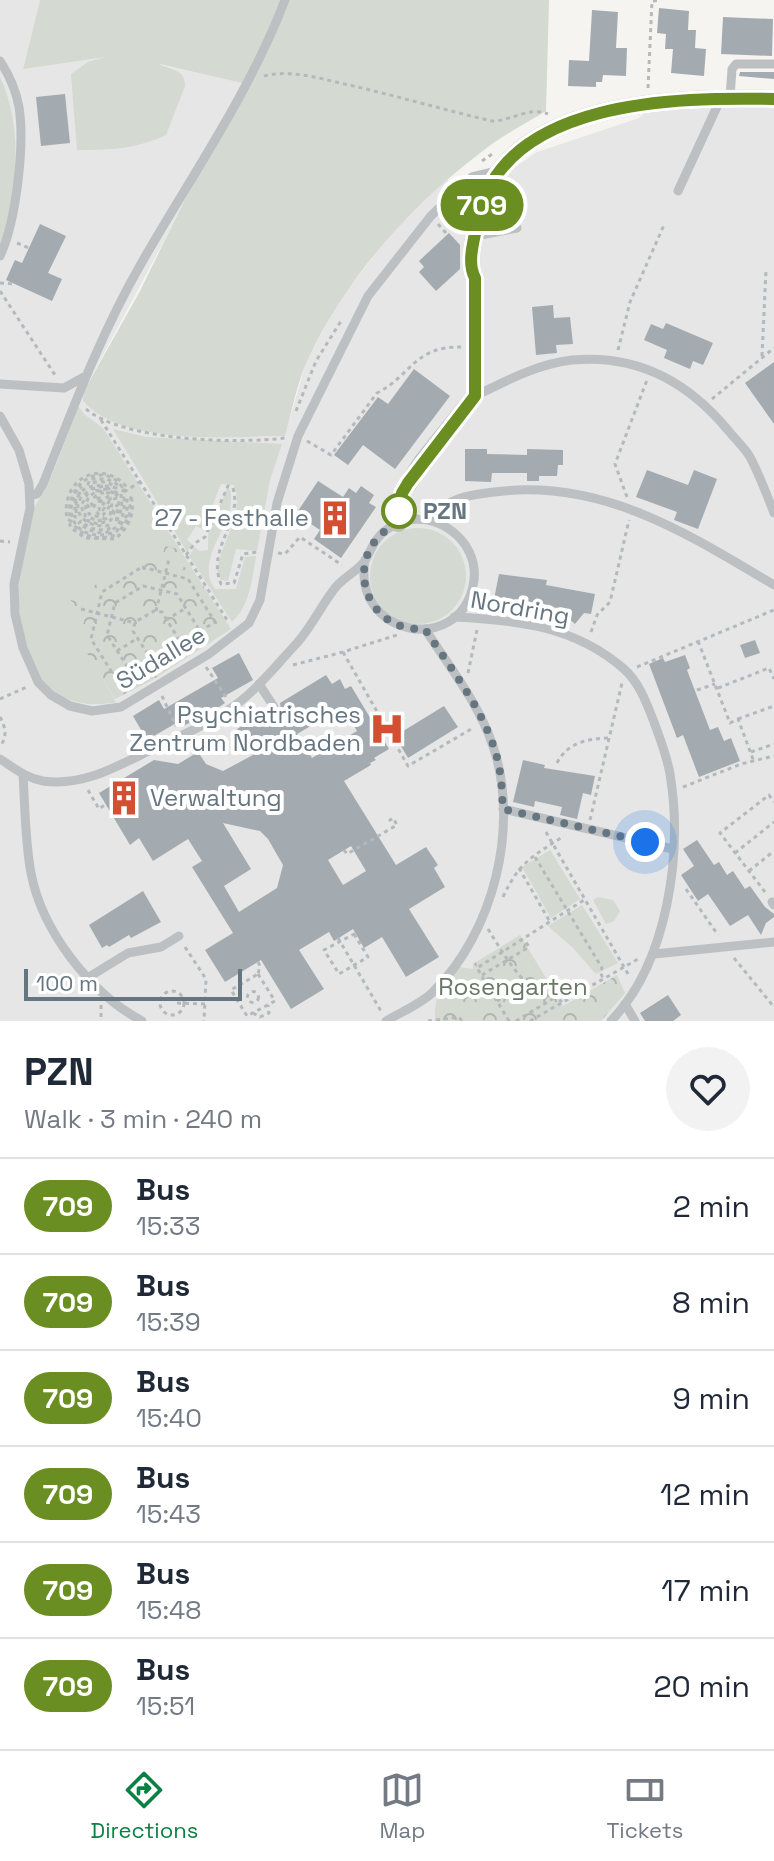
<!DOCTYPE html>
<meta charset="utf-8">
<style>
:root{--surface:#fff;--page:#f2f2f3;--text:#1f2937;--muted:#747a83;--line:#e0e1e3;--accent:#0b8043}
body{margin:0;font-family:"Space Grotesk",sans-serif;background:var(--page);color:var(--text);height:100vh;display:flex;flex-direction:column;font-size:30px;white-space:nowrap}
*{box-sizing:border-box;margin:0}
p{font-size:26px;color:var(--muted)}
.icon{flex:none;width:44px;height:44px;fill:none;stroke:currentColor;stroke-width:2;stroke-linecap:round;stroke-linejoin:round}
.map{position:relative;height:1021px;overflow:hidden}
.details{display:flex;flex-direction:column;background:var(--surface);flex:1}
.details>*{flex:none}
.badge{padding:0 16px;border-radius:26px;font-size:28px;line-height:52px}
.scale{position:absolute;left:24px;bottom:20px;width:218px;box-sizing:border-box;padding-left:8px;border:4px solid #667680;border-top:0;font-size:22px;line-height:28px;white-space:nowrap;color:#667680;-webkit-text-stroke:6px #fff;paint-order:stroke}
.you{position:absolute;width:40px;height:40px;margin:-20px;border:6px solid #fff;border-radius:50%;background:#1a73e8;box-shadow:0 0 0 12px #1a73e833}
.map>.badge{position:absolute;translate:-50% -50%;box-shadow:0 0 0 4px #fff}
.round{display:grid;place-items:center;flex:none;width:84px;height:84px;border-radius:42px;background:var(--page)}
.head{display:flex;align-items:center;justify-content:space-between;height:136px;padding:0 24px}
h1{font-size:38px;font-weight:700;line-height:60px}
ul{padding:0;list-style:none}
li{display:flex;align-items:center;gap:24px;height:96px;padding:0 24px;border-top:2px solid var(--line)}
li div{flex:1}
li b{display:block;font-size:30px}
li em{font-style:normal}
li .badge{min-width:88px;font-weight:700;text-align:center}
.tab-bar{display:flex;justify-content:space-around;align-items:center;height:112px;border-top:2px solid var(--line);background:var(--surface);font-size:22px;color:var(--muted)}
.tab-bar a{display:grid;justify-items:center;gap:4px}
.tab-bar .on{color:var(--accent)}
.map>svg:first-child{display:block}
</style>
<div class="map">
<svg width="774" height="1021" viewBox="0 0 774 1021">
<defs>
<pattern id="forest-crowns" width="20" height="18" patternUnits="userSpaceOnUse" patternTransform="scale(2)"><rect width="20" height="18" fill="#d4d9d1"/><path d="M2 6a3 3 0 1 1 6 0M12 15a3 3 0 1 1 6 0" fill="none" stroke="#b0b5af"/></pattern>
</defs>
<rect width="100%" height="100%" fill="#f5f4f1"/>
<!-- built -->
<path fill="#e5e6e5" d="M0,0H40L23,68L116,55L243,83L165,239L84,391L123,426L147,431L242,437L285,436L306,362L339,301L392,232L447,179L464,202L537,152L639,118L648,110L774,106V1021H0Z"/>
<!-- green -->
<g fill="#d4d9d1">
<path d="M40,0H549L546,111C525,124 503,135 484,150C411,205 347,276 308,359C297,382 292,411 285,436C229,437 123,446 83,401L84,391L140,291L242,83L159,64C171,71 185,68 185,86L166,135C136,149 110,150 77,150L71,74L88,62L105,57L23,69Z"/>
<path d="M0,77C24,128 17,194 0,246Z"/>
<path d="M78,406L85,415L103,428L193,570L162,561L87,604L72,601L85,616L80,640L116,702C86,708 54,702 37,672C10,623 16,565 33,513C36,502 43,495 47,486C59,460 68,432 78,406Z"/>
<path d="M113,429L146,437L282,444L270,480L257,551L236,549L228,581L221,580L217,571C221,541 245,515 234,485L221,484L203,529L196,526L187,540L193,545L187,552Z"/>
<path d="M227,488L231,491C231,499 231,509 228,516C220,538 198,566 215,589H236L245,557L256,556C252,580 250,605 232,622L189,556L195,547L199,551L208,550V536Z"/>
<circle cx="418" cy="576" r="48"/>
<path d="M550,850L580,899L551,918L522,867Z"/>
<path d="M598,897L613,900L620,911L614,921L606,924L593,900Z"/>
<path d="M582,905L618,963L596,974L573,948L548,926Z"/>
</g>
<!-- forest -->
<g fill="url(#forest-crowns)">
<path d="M165,546L178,549L174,564L193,570L231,629L154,679L115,699L79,640L85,617L69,612L71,600L87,604L92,587L142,556L161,561Z"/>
<path d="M520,935L563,1006L617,975L625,993L601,1021H435C433,997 444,984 459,967L473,969V964Z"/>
</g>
<!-- building -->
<g fill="#a4abb0" fill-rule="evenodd">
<path d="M659,8L689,11L688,30H696L695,48L706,49L704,76L671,73L673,49H665L666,34L657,33Z"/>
<path d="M592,10L618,12L616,48H627L626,76L603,75L602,82H596V87L568,86L569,60L589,61Z"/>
<path d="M723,17L773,19L772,56L721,54Z"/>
<path d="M740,72H774V79L739,76Z"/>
<path d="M65,94L70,143L41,146L36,97Z"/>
<path d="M40,224L66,236L48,273L62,279L52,301L6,280L15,260L22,263Z"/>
<path d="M449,233L460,245V269L436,291L419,272L424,267L419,261Z"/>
<path d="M553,305L554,318L570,317L573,344L556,345L557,353L536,355L532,307Z"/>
<path d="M666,323L713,343L703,365L693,361L690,369L664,358L667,350L644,340L651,324L663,329Z"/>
<path d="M774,362V424L745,383Z"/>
<path d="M414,369L450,396L395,469L363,445L348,465L334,455L378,397L388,404Z"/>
<path d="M465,449H487V454L527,455V449L563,450V465H558L557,476H539V481H527V473H492L491,482L465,481Z"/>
<path d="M647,470L688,485L694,470L717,479L698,529L674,520L677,512L636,497Z"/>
<path d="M318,481L343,497L349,488L356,493L361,486L374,495L369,503L376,507L341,558L314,539L320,530L296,514Z"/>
<path d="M499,574L547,580L546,585L595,594L591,614L584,613L575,624L568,618L556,616L557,608L527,602L526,610L513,607L512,611L501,609L502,606L493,604Z"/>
<path d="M755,640L760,653L745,658L740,645Z"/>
<path d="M239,653L253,680L221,698L225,703L208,714L181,727L178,722L147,740L133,716L159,700L164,709L218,678L212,668Z"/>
<path d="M685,655L690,668L687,670L710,730L718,727L724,741L731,738L740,761L699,777L683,735L677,738L649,664L663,658L665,662Z"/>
<path d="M326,675L332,684L340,679L345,689L351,686L389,749L374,758L376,760L370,763L371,765L344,781L396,865L426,847L438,865L434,868L445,887L409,909L439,957L406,977L382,937L364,948L353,929L334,941L329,932L299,950L324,989L291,1009L261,960L225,982L205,950L233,933L192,867L202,861L188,839L153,861L139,838L130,845L99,793L154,760L178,764L198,752L206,764L223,771L253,755L237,729L267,711L271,714H277L281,710L280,703ZM343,707L357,731L312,758L297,734ZM223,823L260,831L268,839L283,865L277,888L239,912L224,886L251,869ZM351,846L366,871L343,885L328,860Z"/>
<path d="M444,706L458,727L408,758L395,736Z"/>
<path d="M523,760L545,765L544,768L595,776L591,795L583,793L577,819L560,815L562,807L535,801L534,807L513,802Z"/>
<path d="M697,840L714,865L719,862L727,875L733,871L745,889L750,886L765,907L774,914V917L766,923L761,935L748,915L730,926L708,894L698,901L681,875L694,866L683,849Z"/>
<path d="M143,891L161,922L131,938L129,935L109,947L107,945L102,948L89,925Z"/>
<path d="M668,995L681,1015L673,1021H645L640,1013Z"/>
</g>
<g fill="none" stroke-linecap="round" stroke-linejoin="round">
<!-- path -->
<g stroke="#b6b9bb" stroke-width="3" stroke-dasharray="4 4" stroke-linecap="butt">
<path d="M264,76C292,69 321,79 349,85C397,96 444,110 492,121C512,121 529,106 548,114"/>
<path d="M648,88L652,1L661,0"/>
<path d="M482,161L495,152"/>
<path d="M438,224L446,233"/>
<path d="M17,243L29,248"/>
<path d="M0,283L15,284"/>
<path d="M0,291L55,375"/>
<path d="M618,350L630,302L664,225"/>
<path d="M762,356L766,270"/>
<path d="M712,399L774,348"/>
<path d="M86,409C124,441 236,444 285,438"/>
<path d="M296,411L316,361L341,321"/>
<path d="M101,420L229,623"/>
<path d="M307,441L331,455L377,393C411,376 414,346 461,347"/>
<path d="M124,492L141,481"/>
<path d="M121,494L122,508L116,523L119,501L117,498L110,500L103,510V504C110,498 122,493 127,487C100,457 60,480 67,519L71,521C61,486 102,458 122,487L107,479H90L88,484C98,481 108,480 116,488C94,483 71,484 77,517H75V501L82,489L80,486C59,514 78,543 112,533L115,535C99,541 83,537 73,524H70V527L85,538L115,539C130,526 135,514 131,495L129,517L119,532L117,531L127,515V497L124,498C127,529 104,544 79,523L81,521C90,529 97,531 109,529L111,525C83,531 65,505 89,491L81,506L85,516C86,503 85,497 98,491L109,493H101L93,498H102V500L96,502L93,509L91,502L88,505L89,514L106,519L97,521L89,517L88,521L98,524L111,520L117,505L110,516L112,503L103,515L100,516L96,511H99L100,502L113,493L108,489L93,491L92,489L104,486L115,492C117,492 119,493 121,494"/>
<path d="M627,497L615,464L647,380"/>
<path d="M0,541L10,542"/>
<path d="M278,553L285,554L300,537L342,565"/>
<path d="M186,555L195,543L205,537L228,486L233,488C243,523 206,548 221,584L234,583L243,554L257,552"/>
<path d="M142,567L188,579L215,622L118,682L91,639L102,592Z"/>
<path d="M81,609L135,623"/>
<path d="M156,611L169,559"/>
<path d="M166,620L186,608"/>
<path d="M591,632L597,615L610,602L629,520"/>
<path d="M698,641L730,723L738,719L754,762"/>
<path d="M117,651L138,638"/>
<path d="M343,652L408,766L473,728"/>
<path d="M152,661L133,631L135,622L154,611L162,612L181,643"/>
<path d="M293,665L343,652L397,635"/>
<path d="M206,667L226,697"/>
<path d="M637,667L774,610"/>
<path d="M468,673L477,630"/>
<path d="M132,674L107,635L115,603L143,586L177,594L200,631"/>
<path d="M718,688L769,668L774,679"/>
<path d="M697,690L715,684"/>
<path d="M162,696L176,726"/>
<path d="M0,699L29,686"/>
<path d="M0,717C5,726 8,737 0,746"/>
<path d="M738,719L774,706"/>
<path d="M751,752L774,744"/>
<path d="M557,763C568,742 587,739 609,738"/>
<path d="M683,787L741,764L774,756"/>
<path d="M88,790L99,809L106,804"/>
<path d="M590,820L622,683"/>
<path d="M546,832L628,974"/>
<path d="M344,850L347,854L397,825L393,818L390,820L392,824"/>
<path d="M735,853L774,822"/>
<path d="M535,857L602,968L600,972L603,978"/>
<path d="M519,868L550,922"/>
<path d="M749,871L774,851"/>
<path d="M686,889L718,935"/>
<path d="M765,892L720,833L769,795L774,802"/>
<path d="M503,897C519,862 533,856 564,836"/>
<path d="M488,929C501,950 515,974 534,990C543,997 554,994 562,1002"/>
<path d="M354,934L368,957L339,974L324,950Z"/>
<path d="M338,938L381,1011"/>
<path d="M185,947L206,979L204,1021"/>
<path d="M734,958L774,1007"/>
<path d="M258,962L260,966L258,974"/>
<path d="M258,974L275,1001L247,1016L231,990Z"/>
<path d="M482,975L529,947L524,939"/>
<path d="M523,979L511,987L516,995L531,987"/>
<circle cx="172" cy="1003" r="12"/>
<circle cx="253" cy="997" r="5.5"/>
<path d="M497,1001L514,991"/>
<path d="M177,1003L205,1004"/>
<path d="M101,1005V1021"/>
<path d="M253,1013L260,1017L269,1013L268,1005"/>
<path d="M428,1021L459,1017L462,1021"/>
<path d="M509,1021L477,968L584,900"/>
<path d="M516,1021L554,998"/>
<path d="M530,1021L638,959"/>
</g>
<!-- service -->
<g stroke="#bcc0c3" stroke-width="9">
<path d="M0,61C9,75 16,90 19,107C25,145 16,222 0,256"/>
<path d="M730,98L732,69L736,64H774"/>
<path d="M678,191L721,98"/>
<path d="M475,236L517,228"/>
<path d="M0,384L64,388L84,377"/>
<path d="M475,396C506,381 537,364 572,360C636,354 687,381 727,429C734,438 744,447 750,457C759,474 767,495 774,513"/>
<path d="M0,416L19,450L29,484L30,508L14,584L15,614L23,648L38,682L51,695L70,706L92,711L121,707L209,654L249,623L260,600L277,503L298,436L368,296L430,217L455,192L472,177L497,171"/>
<path d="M30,496L37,494L43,484C73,408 101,333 142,262C192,175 249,94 285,0"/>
<path d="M430,520C446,498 468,495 494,492C601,478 687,533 774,585"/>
<path d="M454,617C517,620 575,626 624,669C639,682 647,704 654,722C660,739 667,756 670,774C683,853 668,962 611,1021"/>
<path d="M259,684L274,707"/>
<path d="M0,759C14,768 26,778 43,781C85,787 121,764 157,747C186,733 216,721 242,700C262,684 279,662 297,643C312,626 321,606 335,588C343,577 359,571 366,559C372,548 375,538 386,530C426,500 484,538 473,586C458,656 352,636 365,560"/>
<path d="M23,774C25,807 25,841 31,873C42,931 90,993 142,1021"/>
<path d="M503,809L673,849"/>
<path d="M772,902L774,905"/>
<path d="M654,954L774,942"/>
<path d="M89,977L128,953L161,947L179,936"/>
<path d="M625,1004L635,1021"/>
<path d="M386,1021C401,1012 421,1004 433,992C494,932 520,826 493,746C479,704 449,666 425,629"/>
</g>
<!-- minor -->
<path stroke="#bcc0c3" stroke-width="18" d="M398,523L402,493L423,461L475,396V278C466,261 475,238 478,219C502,99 677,97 774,99"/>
</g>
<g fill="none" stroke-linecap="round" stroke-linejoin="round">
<!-- line casing -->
<g stroke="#fff" stroke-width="18">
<path id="line" d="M399,511L402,493L408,483L475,396V278C466,261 475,238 478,219C503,99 677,97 774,99"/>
</g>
<!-- line -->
<use href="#line" stroke="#6b8e23" stroke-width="12"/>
<!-- walk -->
<path stroke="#667680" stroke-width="8" stroke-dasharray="0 14.4" d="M399,511L398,523C340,550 361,633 425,629C453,672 492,720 500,772C502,784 502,797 503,809L645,842"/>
</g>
<!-- icons -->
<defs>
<g id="building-bare" transform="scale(2.76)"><path d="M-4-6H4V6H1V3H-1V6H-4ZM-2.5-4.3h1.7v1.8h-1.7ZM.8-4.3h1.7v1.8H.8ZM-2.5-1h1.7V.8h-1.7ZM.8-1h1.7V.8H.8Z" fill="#d44e32" stroke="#fff" stroke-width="2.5" paint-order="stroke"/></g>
<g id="hospital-bare" transform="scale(2.76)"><path d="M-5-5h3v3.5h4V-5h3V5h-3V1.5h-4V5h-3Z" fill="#d44e32" stroke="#fff" stroke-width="2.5" paint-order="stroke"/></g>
</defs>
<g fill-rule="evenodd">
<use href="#building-bare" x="335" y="518"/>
<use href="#hospital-bare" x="387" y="729"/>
<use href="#building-bare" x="124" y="798"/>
</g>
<!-- markers -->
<circle fill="#fff" stroke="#6b8e23" stroke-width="4" cx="399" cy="511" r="16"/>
<g text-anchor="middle" stroke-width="8" stroke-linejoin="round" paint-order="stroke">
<!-- stop labels -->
<g font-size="24" font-weight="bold" fill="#667680" stroke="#fff" text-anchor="start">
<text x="423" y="519">PZN</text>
</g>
<!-- poi labels -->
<g font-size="24" fill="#667680" stroke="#fff" text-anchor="end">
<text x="309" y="526">27 - Festhalle</text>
<text x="361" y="723">Psychiatrisches<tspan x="361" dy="28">Zentrum Nordbaden</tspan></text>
<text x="150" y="806" text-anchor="start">Verwaltung</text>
</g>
<!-- street labels -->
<g font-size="24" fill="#667680" stroke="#fff">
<text transform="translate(520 608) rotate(10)" y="8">Nordring</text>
<text transform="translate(161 658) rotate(-31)" y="8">Südallee</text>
</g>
<!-- park labels -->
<g font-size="24" fill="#697864" stroke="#fff">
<text x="513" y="995">Rosengarten</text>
</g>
</g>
</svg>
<div class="scale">100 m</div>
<div class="you" style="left:645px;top:842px"></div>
<b class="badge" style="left:482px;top:205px;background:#6b8e23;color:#fff">709</b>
</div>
<section class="details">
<div class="head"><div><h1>PZN</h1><p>Walk · 3 min · 240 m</p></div><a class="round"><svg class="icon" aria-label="heart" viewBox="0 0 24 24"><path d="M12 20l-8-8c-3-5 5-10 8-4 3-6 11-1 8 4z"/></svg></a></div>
<ul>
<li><span class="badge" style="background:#6b8e23;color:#fff">709</span><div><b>Bus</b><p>15:33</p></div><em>2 min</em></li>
<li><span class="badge" style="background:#6b8e23;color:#fff">709</span><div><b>Bus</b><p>15:39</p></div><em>8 min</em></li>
<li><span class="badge" style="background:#6b8e23;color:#fff">709</span><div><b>Bus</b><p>15:40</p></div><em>9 min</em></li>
<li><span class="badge" style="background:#6b8e23;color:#fff">709</span><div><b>Bus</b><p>15:43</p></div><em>12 min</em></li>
<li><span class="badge" style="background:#6b8e23;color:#fff">709</span><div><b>Bus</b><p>15:48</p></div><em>17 min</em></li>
<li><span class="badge" style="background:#6b8e23;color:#fff">709</span><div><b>Bus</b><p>15:51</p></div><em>20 min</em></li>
</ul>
</section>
<nav class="tab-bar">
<a class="on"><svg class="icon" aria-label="directions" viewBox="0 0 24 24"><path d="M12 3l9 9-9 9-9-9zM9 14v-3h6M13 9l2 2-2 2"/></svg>Directions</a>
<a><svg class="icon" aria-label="map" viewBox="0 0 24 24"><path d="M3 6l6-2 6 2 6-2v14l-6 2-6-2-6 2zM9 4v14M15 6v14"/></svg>Map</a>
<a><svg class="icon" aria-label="tickets" viewBox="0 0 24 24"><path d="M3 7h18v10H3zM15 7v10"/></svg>Tickets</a>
</nav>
